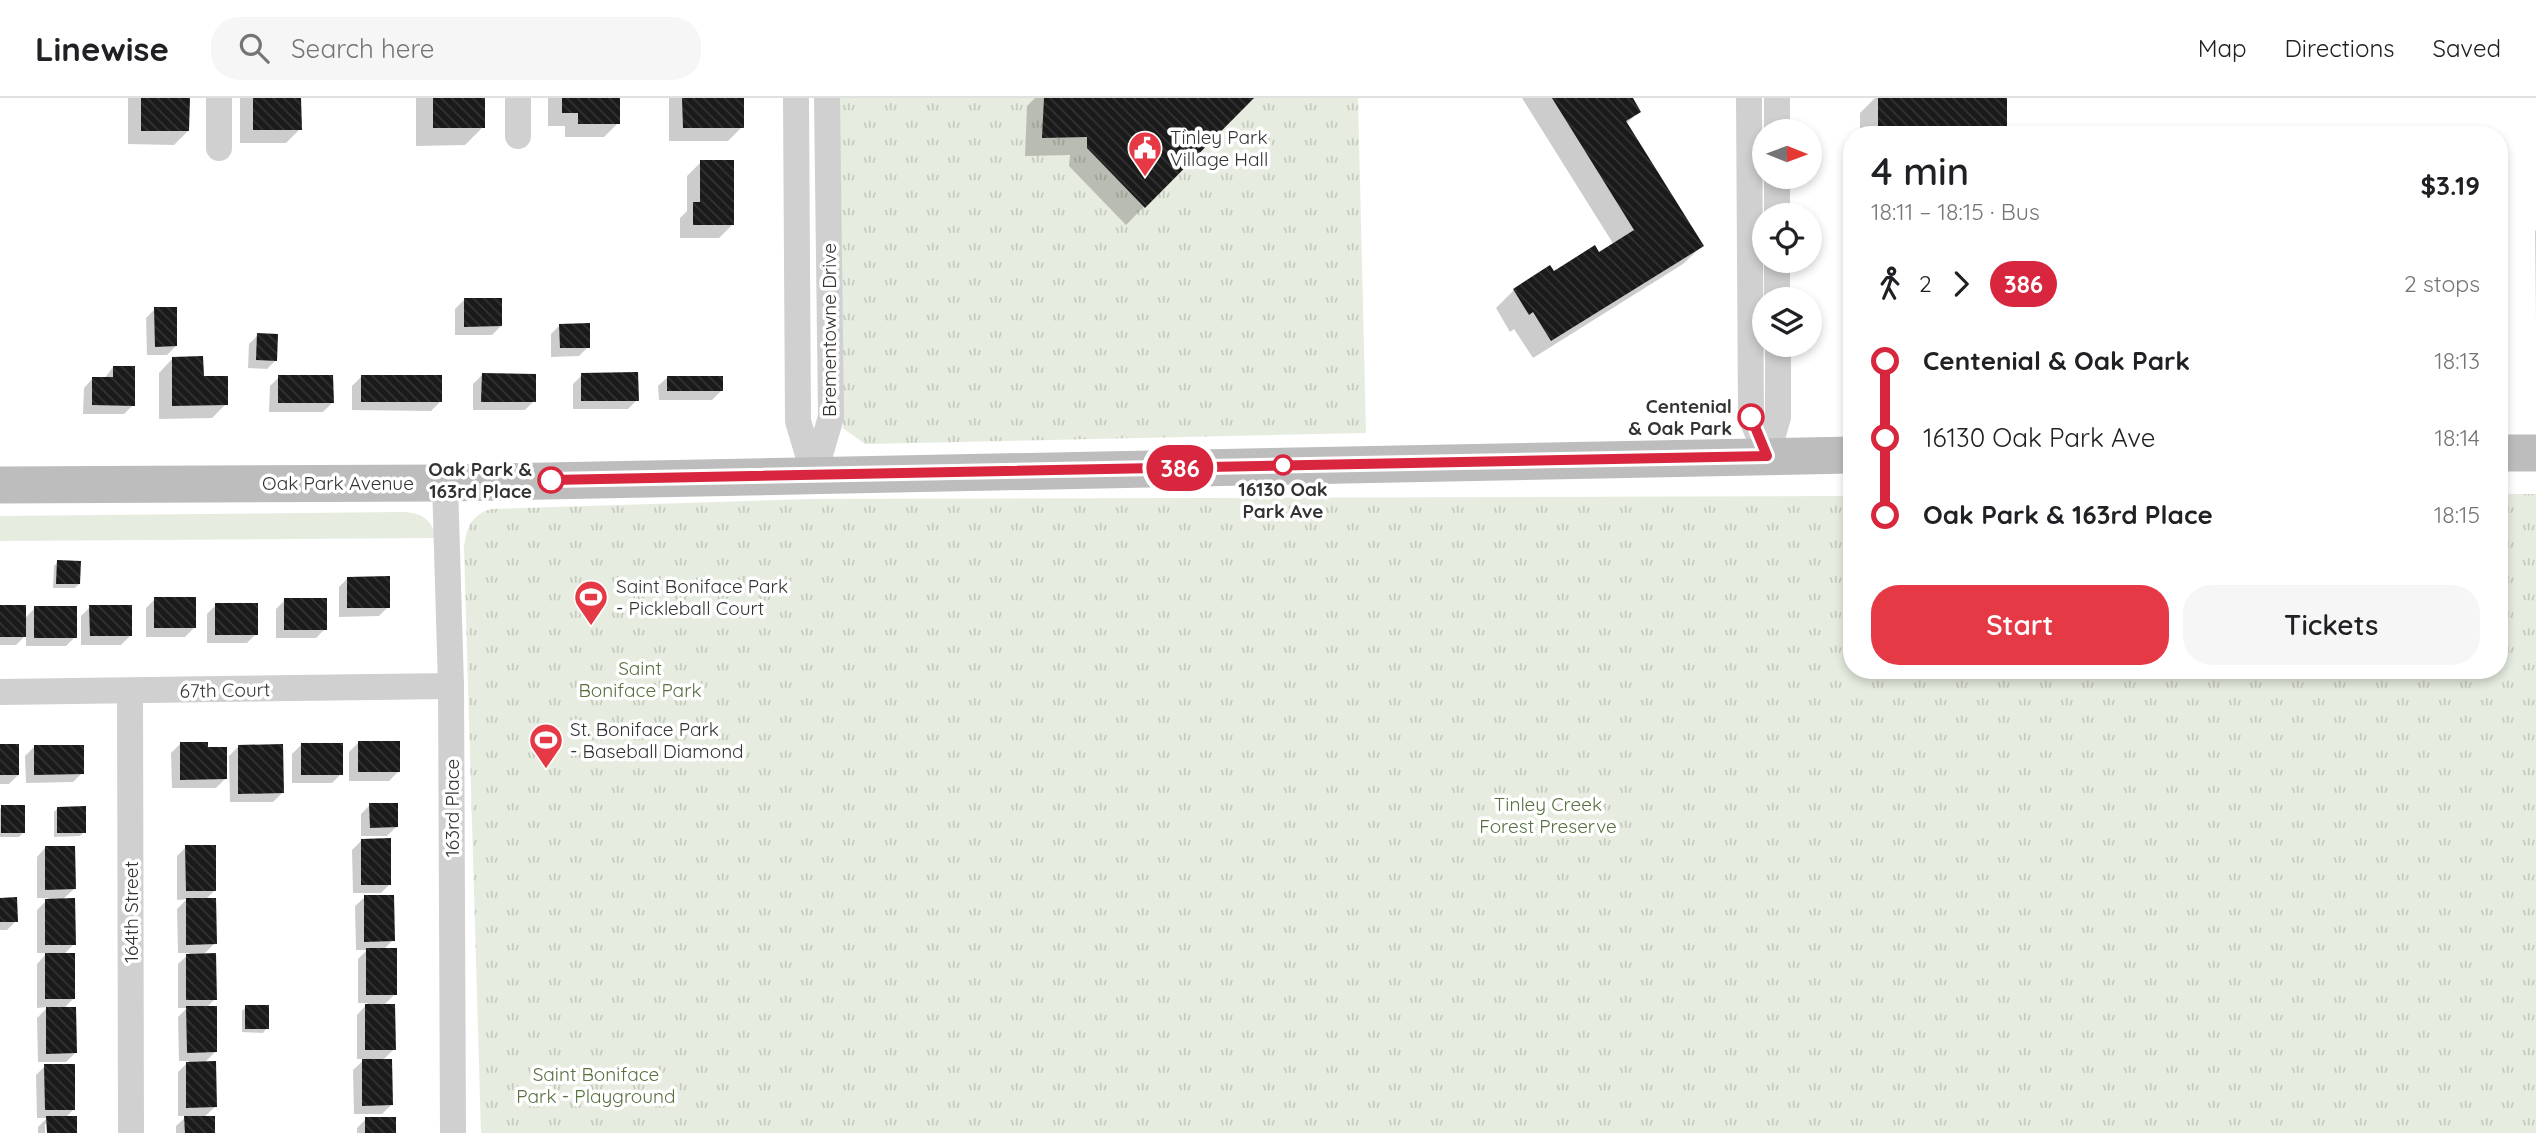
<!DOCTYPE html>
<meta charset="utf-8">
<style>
:root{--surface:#fff;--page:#f6f6f6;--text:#202124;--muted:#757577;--line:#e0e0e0;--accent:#e63946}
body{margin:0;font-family:Quicksand,sans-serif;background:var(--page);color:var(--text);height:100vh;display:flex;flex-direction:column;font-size:26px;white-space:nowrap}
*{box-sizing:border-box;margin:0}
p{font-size:23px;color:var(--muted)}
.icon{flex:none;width:38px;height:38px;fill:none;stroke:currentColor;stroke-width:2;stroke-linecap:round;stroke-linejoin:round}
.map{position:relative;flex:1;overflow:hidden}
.side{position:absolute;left:1843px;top:28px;width:665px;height:553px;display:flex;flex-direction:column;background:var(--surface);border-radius:28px;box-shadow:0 4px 10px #0003}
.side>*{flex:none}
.badge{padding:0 14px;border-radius:23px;font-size:24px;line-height:46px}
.needle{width:46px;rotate:91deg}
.fabs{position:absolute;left:1752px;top:21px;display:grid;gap:14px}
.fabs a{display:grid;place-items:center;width:70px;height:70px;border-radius:50%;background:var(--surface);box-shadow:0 4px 10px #0003;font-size:35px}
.map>.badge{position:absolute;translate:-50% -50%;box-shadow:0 0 0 4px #fff}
.legs{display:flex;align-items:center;gap:10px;height:77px;padding:0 28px;font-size:23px}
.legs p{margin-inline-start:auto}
.head{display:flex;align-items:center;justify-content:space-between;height:119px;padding:0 28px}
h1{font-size:38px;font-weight:600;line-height:52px}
.button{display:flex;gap:14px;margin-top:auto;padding:14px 28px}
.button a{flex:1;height:80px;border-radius:28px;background:var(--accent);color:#fff;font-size:28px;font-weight:600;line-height:80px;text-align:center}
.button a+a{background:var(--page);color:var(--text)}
ul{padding:0 28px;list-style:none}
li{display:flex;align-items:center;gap:24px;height:77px;font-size:26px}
li i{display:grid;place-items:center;width:10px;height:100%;margin:0 9px;background:currentColor}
li i::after{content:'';width:18px;height:18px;margin:-9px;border:5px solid;border-radius:50%;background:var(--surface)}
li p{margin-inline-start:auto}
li:first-child i{background:linear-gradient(#0000 50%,currentColor 0)}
li:last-child i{background:linear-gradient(currentColor 50%,#0000 0)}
header{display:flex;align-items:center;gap:42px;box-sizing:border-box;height:98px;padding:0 35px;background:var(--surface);border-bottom:2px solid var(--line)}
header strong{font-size:33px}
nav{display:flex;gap:38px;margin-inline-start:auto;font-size:24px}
.search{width:490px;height:63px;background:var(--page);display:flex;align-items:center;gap:18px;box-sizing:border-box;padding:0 24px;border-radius:28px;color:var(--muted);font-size:26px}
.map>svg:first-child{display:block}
</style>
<header>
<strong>Linewise</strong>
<div class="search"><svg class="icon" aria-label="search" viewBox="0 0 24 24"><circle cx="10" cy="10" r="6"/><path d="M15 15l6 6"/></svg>Search here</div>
<nav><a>Map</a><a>Directions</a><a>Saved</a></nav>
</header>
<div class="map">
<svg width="2536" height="1035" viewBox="0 0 2536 1035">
<defs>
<pattern id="park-tufts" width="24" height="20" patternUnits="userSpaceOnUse" patternTransform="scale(1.75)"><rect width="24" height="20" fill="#e6ecdf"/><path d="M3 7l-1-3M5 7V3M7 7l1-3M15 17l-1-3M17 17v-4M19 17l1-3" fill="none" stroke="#c6cbc0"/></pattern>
<pattern id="building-back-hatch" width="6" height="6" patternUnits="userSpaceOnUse" patternTransform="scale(1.75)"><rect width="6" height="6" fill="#1a1a1a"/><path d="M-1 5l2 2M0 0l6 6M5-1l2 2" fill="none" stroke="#333"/></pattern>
</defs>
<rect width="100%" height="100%" fill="#fff"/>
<!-- grass -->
<path fill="#e6ecdf" d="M405,414C424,416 430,421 437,440L0,443V418Z"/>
<!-- park -->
<g fill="url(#park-tufts)">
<path d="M839,0H1358L1366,335L865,346L843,330Z"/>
<path d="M2499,396H2536V1035H481L464,449C467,429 471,417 491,411L812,401L1851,398L1852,572H2499Z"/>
</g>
<!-- shadow -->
<g fill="#0003">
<path d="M128,0H188V33L174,47L128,46Z"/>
<path d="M240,0H300V31L286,45H240Z"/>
<path d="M416,0H483V29L465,47L416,48Z"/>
<path d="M548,0H618V25L604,39H565V28H548Z"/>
<path d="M669,0H742V29L728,43H669Z"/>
<path d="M1035,0H1251L1126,127L1069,68L1070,57L1025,58L1027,8Z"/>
<path d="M1522,0H1631L1639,13L1626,26L1702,148L1683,166L1533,260L1514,231L1510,234L1496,210L1514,192L1599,156L1614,147Z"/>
<path d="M1875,0H2005L2006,37H1860V15Z"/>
<path d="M701,64L733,126L719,140H680V120L687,113V78Z"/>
<path d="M2536,132V223L2535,133Z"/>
<path d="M464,202L501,228L492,237H455V211Z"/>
<path d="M155,211L176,248L167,257H147L146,220Z"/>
<path d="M560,227L588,249L579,258L551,259V236Z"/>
<path d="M258,237L276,262L267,271L248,270L249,246Z"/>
<path d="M172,261L226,306L212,320L159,321V275Z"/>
<path d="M113,269L133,307L124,316H83L84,290L93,280L104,281Z"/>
<path d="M482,277L534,303L525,312H473V286Z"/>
<path d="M582,277L637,302L628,311H573V286Z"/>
<path d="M279,279L332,305L323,314H269L270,288Z"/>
<path d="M361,279L440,304L431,313L352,312V288Z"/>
<path d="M668,279L721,293L712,302H659L658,288Z"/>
<path d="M58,464L79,486L75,490H53L54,468Z"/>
<path d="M348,480L388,509L379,518L339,519V489Z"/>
<path d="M155,501L194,530L185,539H146V510Z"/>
<path d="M285,502L325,531L316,540H276V511Z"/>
<path d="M216,507L256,536L247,545H207V516Z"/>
<path d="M0,509L24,521L35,510L75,539L66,548H26V537L16,547H0Z"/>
<path d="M90,509L130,538L121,547H81V518Z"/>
<path d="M358,645L398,674L389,683H349V654Z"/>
<path d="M180,646L206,651L225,681L216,690H172L171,655Z"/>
<path d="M301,647L341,676L332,685H292V656Z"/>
<path d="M0,648L18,677L9,686H0Z"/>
<path d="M34,649L82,675L73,684L26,685L25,658Z"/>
<path d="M238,649L282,695L273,704H230L229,658Z"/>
<path d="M370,707L396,729L387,738H361V716Z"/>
<path d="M2,709L23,735L19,739H0V711Z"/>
<path d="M58,710L84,734L80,738L54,739V714Z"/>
<path d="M361,743L390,786L381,795H353L352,752Z"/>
<path d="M46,749L74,791L62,802L74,846L64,856L74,900L63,911L75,955L66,964H38L37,920L48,909L37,910V866L47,855H37V812L49,800H37V759Z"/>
<path d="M186,749L215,792L205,802L215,845L203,857L215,901L206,910L215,954L204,965L215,1009L204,1019L213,1035H176V1028L187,1018H178V974L189,963H179L178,919L187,910H178V866L190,855H178L177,811L187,801L177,802V758Z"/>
<path d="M365,799L393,842L383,852L395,896L383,908L394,951L382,963L391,1007L382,1016H354L353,972L365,961H357V917L368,905H358V861L367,852H356L355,808Z"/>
<path d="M0,802L16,823L7,832H0Z"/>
<path d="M246,909L267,930L263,935L242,934V913Z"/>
<path d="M45,968L74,1011L65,1020L75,1035H48V1026H45V1035H38V1029L47,1020H37L36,977Z"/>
<path d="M366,1021L394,1035H357V1030Z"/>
</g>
<!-- building -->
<g fill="url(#building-back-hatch)">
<path d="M141,0H190L189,33H141Z"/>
<path d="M253,0H301L302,32H253Z"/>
<rect x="433" y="0" width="52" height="30"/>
<path d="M562,0H620V26H578V15H562Z"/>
<path d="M682,0H744V30H683Z"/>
<path d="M1044,0H1254L1145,110L1087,50V39L1042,40Z"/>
<path d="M1552,0H1633L1641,14L1626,23L1704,148L1551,243L1533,214L1529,217L1513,191L1550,167L1554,173L1595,147L1599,154L1634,132Z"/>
<rect x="1878" y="0" width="129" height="37"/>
<path d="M700,62H734V127H693V104H700Z"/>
<path d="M464,200H502V228L464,229Z"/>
<path d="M154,209H177V248L155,249Z"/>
<path d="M590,225V250H560L559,226Z"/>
<path d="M257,235L278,236L277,263L256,262Z"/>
<path d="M203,258L204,278H228V307L172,308V259Z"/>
<path d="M113,268H135V308L92,307V279H113Z"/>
<path d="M638,274L639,303H581V275Z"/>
<path d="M482,275L536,276V304H481Z"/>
<path d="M278,277H333L334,305H278Z"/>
<rect x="361" y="277" width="81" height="27"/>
<rect x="667" y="278" width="56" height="15"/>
<path d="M57,462L81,463L80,486H56Z"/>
<path d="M390,478V510H347V479Z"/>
<rect x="154" y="499" width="42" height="31"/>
<rect x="284" y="500" width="43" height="32"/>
<rect x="215" y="505" width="43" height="32"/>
<rect x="0" y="507" width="26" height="32"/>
<path d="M89,507H132V538H90Z"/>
<rect x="34" y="508" width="43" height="32"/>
<rect x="358" y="643" width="42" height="31"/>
<path d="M180,644H208V649H227V681L180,682Z"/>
<rect x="301" y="645" width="42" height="32"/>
<rect x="0" y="646" width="19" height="31"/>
<path d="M283,646L284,695L238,696V647Z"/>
<path d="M34,647H84V676L34,677Z"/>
<path d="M369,705H398V729L370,730Z"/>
<rect x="1" y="707" width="24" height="28"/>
<path d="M86,708V735H57V709Z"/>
<path d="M391,740V787H361V741Z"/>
<path d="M185,747H216V793H186Z"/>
<path d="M45,748H75L76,791L45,792Z"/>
<path d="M364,797H394L395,843L364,844Z"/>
<path d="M17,799L18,824H0V800Z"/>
<path d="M75,800L76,847H45V801Z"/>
<path d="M186,800H216L217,846L186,847Z"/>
<rect x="366" y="850" width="31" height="47"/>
<rect x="45" y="855" width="30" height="46"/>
<path d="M216,855L217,902H186V856Z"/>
<path d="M365,906H395L396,952H365Z"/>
<rect x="245" y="907" width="24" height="24"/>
<path d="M186,908H217V954L187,955Z"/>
<path d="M46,909H76L77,955L46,956Z"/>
<path d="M362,961H392L393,1007L362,1008Z"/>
<path d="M216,963L217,1009L186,1010V964Z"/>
<path d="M44,966H75V1012H45Z"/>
<path d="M46,1018H77V1035H47Z"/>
<path d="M184,1018H215V1035H185Z"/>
<rect x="365" y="1019" width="31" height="16"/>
</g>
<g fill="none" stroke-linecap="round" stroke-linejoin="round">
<!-- street -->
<g stroke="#d0d0d0" stroke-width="26">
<path d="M518,0V38"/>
<path d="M796,0L798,323L814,377"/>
<path d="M1749,0L1751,319L1767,358"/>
<path d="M1777,33V0"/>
<path d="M219,50V0"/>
<path d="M1777,79V117"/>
<path d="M1777,163V201"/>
<path d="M1767,358L1778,319V247"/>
<path d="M814,377L831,319L827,0"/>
<path d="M445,385L451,588L453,1035"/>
<path d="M130,593L131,1035"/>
<path d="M0,594L451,588"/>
</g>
<!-- secondary -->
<g stroke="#bdbdbd" stroke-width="37">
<path d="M2499,355H2536"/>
<path d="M0,387L445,385L1852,357"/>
</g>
</g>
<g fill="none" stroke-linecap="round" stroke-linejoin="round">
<!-- line-1 casing -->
<g stroke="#fff" stroke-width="16">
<path id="line-1" d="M551,382L1767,358L1751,319"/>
</g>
<!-- line-1 -->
<use href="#line-1" stroke="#d7263d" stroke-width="10"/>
</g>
<!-- icons -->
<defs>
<g id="civic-pin" transform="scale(1.75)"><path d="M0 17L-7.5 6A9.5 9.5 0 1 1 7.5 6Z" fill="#e63946" stroke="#fff"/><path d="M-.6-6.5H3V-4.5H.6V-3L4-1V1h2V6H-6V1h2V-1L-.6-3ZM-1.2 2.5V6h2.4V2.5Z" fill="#fff"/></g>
<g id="stadium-pin" transform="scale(1.75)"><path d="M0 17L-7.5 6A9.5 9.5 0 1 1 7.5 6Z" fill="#e63946" stroke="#fff"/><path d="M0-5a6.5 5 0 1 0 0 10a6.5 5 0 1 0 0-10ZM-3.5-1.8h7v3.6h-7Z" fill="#fff"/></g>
</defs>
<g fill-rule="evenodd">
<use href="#civic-pin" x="1145" y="50"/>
<use href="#stadium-pin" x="591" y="499"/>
<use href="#stadium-pin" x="546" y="642"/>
</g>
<!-- markers -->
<g fill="#fff" stroke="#d7263d" stroke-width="3.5">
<circle cx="1751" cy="319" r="12"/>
<circle cx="1283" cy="367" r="9"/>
<circle cx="551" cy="382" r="12"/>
</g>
<g text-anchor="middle" stroke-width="7" stroke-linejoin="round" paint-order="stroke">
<!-- poi labels -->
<g font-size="19" fill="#333" stroke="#fff" text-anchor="start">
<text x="1170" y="46">Tinley Park<tspan x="1170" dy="22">Village Hall</tspan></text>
<text x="616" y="495">Saint Boniface Park<tspan x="616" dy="22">- Pickleball Court</tspan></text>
<text x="570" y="638">St. Boniface Park<tspan x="570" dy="22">- Baseball Diamond</tspan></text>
</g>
<!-- street labels -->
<g font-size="19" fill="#333" stroke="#fff">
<text transform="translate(829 232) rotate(-90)" y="7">Brementowne Drive</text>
<text x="338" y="392">Oak Park Avenue</text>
<text transform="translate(225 592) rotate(-1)" y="7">67th Court</text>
<text transform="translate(452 710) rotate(-90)" y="7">163rd Place</text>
<text transform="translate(131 814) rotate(-90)" y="7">164th Street</text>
</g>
<!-- stop labels -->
<g font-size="19" font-weight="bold" fill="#333" stroke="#fff" text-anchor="end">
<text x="1732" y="315">Centenial<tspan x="1732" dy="22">&amp; Oak Park</tspan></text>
<text x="532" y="378">Oak Park &amp;<tspan x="532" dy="22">163rd Place</tspan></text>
<text x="1283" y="398" text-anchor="middle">16130 Oak<tspan x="1283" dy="22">Park Ave</tspan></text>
</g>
<!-- park labels -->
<g font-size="19" fill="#56703f" stroke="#fff">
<text x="640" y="577">Saint<tspan x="640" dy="22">Boniface Park</tspan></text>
<text x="1548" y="713">Tinley Creek<tspan x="1548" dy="22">Forest Preserve</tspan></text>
<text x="596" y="983">Saint Boniface<tspan x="596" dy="22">Park - Playground</tspan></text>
</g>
</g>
</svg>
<div class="fabs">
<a><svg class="needle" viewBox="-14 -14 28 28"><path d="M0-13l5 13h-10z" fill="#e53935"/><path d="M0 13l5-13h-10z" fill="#757577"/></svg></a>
<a><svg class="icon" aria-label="locate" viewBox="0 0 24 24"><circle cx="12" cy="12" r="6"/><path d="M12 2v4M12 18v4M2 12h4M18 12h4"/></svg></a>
<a><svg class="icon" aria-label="layers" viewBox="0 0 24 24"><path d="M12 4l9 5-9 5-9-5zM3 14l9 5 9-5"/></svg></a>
</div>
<b class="badge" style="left:1180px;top:370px;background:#d7263d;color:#fff">386</b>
<section class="side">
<div class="head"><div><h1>4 min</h1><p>18:11 – 18:15 · Bus</p></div><b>$3.19</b></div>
<div class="legs"><svg class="icon" aria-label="walk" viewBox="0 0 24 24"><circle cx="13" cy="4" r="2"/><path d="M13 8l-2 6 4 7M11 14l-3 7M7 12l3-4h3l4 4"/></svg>2<svg class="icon" aria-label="forward" viewBox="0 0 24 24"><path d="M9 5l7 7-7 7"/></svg><b class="badge" style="background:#d7263d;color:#fff">386</b><p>2 stops</p></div>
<ul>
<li><i style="color:#d7263d"></i><b>Centenial &amp; Oak Park</b><p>18:13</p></li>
<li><i style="color:#d7263d"></i><span>16130 Oak Park Ave</span><p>18:14</p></li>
<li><i style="color:#d7263d"></i><b>Oak Park &amp; 163rd Place</b><p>18:15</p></li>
</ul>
<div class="button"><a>Start</a><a>Tickets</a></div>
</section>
</div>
